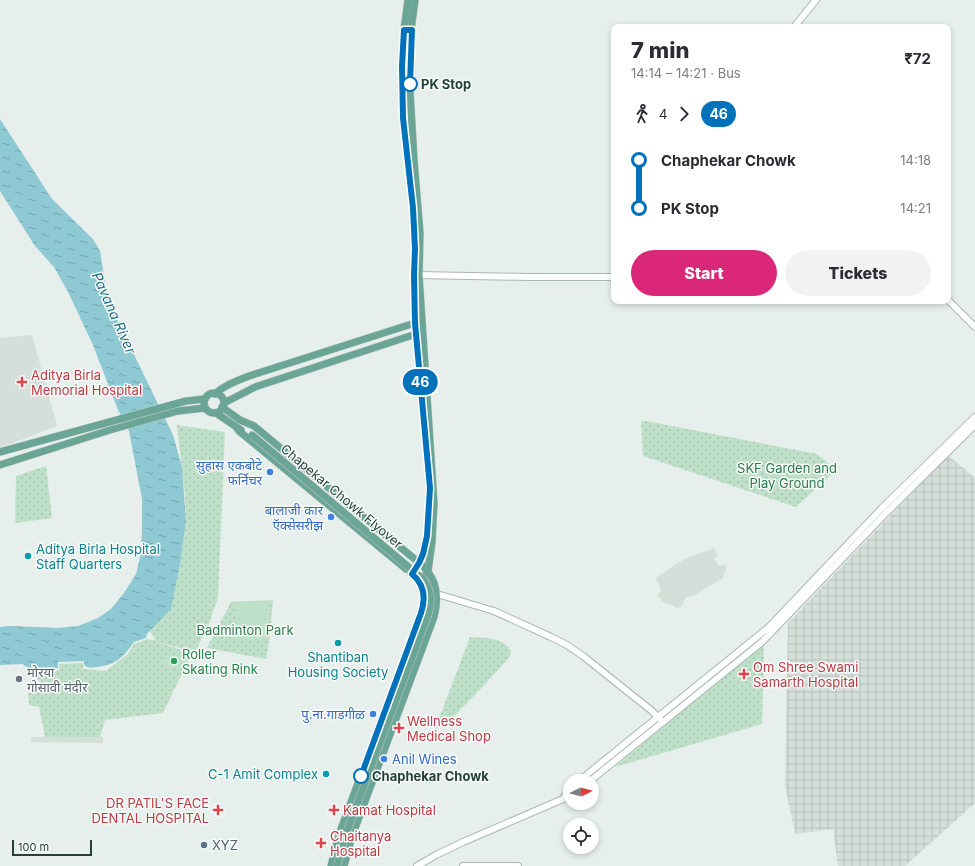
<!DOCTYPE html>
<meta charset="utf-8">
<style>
:root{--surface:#fff;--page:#f2f2f3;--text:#2b2b33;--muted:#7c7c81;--accent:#db2777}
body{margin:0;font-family:Inter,"Noto Sans Devanagari",sans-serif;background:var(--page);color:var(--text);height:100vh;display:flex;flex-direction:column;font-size:15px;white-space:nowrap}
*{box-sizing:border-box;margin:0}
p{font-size:13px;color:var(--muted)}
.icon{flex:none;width:22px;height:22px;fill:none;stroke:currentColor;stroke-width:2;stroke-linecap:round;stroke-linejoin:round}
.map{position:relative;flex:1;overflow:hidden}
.side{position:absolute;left:611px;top:24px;width:340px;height:280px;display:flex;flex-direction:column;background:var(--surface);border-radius:8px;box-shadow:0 2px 6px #0003}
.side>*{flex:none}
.badge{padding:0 8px;border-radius:13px;font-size:14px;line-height:26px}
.needle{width:26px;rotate:84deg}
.controls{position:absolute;left:563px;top:774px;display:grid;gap:8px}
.controls a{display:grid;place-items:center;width:36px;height:36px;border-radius:50%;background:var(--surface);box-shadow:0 2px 6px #0003;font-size:20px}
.scale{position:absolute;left:12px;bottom:10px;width:80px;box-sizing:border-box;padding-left:4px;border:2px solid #24423a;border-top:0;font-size:11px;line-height:14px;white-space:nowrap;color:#24423a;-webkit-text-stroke:3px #f7fbf9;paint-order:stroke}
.map>.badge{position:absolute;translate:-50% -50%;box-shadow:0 0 0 2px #fff}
.legs{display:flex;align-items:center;gap:6px;height:44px;padding:0 20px;font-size:13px}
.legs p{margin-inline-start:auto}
.overview{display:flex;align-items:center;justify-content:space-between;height:68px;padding:0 20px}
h1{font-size:22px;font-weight:800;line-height:30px}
.primary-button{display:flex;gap:8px;margin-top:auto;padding:8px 20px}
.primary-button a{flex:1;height:46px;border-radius:24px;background:var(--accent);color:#fff;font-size:16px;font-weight:800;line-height:46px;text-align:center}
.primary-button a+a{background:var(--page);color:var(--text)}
ul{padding:0 20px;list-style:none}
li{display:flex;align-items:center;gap:14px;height:48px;font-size:15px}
li i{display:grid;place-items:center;width:6px;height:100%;margin:0 5px;background:currentColor}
li i::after{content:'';width:10px;height:10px;margin:-5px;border:3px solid;border-radius:50%;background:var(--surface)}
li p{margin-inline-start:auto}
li:first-child i{background:linear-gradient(#0000 50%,currentColor 0)}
li:last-child i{background:linear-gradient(currentColor 50%,#0000 0)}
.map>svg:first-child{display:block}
</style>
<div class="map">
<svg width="975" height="866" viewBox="0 0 975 866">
<defs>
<pattern id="industrial-grid" width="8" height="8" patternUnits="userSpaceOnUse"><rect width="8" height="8" fill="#d4dfda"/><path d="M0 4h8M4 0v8" fill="none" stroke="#b6c1bc"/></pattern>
<pattern id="green-dots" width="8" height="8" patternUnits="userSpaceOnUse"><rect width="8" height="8" fill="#bfe0c8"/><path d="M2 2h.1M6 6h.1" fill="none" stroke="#a4c1ad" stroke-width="1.8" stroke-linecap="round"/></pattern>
<pattern id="water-ripples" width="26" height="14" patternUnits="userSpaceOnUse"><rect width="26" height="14" fill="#8ec9d4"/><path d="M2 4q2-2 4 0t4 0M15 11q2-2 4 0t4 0" fill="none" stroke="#74a5ad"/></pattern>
</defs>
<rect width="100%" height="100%" fill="#e6efeb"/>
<!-- built -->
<g fill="#d4dfda">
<path d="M32,335L57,426L0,448V338Z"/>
<path d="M714,548L718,556L714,559L719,566L725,564L726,569L723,578L698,593L689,597H686L681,607L676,608L674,606L661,601V598L657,597L661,590L656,578L684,559Z"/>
<path d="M31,737H103V743L31,742Z"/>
</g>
<!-- industrial -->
<path fill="url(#industrial-grid)" d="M948,455L975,478V803L905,866H838L833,829L795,834L785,785L788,623Z"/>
<!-- green -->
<g fill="url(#green-dots)">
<path d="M641,421H646L817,454L836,470L796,507L643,456Z"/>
<path d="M177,425L225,432L218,598L208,626L195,652L158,642L193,654L185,667L163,713L105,720L100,737H45L39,707L29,705L28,693L49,691L33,674L59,670V664L83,663V669L106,671L128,654L134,644L148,639L156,641L150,631L171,609L180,565L186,521L185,496Z"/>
<path d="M46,466L52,518L15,523L16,476Z"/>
<path d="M273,600L269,643L266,659L207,648L231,602Z"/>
<path d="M470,637C485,638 503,637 511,651L509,658L477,693L444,726L435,729Z"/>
<path d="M761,646L764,647L762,724L615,767Z"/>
</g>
<!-- pitch -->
<g fill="#bfe0c8">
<path d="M269,601L270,639L235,640V602Z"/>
<path d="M167,654L181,656L184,662C178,673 161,667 164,656Z"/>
</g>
<!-- water -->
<path fill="url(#water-ripples)" d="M0,119L52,199L93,239L100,251L106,288L111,307L173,435L182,467L186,521L180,565L171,609L147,634L146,638L134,642C124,657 114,666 96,667C91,668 88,668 84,665V661L58,662V668L31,670L26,666H24L23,664L0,665V627L10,626L59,628L78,626L98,618L111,609L124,593L136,574L141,553L142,527V499L129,431L118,410L93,345L68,292L54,267L35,246L0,191Z"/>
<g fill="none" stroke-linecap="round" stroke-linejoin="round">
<!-- minor casing -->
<g stroke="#a8b8b2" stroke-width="8">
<g id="minor">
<path d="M794,27L816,0"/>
<path d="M416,275L530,277H614"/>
<path d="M948,300L975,327"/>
<path d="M432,595L437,594L494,611L551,637L567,645L583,656L652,711L660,719"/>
<path d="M579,781L769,627L882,508L975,417"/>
<path d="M590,781L762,642L886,513L975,425"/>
<path d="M563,799L570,788"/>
<path d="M417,866L436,855L463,842L570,796"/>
<path d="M463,866H518"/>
</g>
</g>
<!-- major casing -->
<g stroke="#c2cac8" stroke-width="8">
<g id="major">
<path d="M408,0L404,30L403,65V118L413,208L415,249L414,275L415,323L424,426"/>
<path d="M415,0L411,30L410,65V91L414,160L420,233L419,275L434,503L432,542L428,571L420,583"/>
<circle cx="214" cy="403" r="10"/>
<path d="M215,394C224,385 237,381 249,376L418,322"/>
<path d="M224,403L255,387L419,333"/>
<path d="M222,407L240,420L254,426L423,566C437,580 439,598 434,617L352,836L344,866"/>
<path d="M216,413L241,430"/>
<path d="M237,428L239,431L406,569"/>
<path d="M0,452L186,401L205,399"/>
<path d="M0,465L110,430L178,411L205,408"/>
<path d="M411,574C425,556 427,541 429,520"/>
<path d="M331,866L340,832L421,613C425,601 425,591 418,580"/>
</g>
</g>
<!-- minor -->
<use href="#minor" stroke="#fff" stroke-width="6"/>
<!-- major -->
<use href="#major" stroke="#6aa596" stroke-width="7"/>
<!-- major-bridge casing -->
<g stroke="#c2cac8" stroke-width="8" stroke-linecap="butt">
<path id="major-bridge" d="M252,435L424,580C432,593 432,601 428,615L346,834L337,866"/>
</g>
<!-- major-bridge -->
<use href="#major-bridge" stroke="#6aa596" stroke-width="7"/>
</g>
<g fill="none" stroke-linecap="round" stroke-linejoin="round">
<!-- line-1 casing -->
<g stroke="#fff" stroke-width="9">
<path id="line-1" d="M361,776L421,613C426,598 424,584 412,574L419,563L423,554L427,536L430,488L415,323L414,275L415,249L413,208L403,118L402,66L404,30H412L410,84"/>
</g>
<!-- line-1 -->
<use href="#line-1" stroke="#0072bc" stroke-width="6"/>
</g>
<!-- markers -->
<g fill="#fff" stroke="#0072bc" stroke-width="2">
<circle cx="410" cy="84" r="7"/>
<circle cx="361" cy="776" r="7"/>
</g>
<g fill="#e0444e" stroke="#f7fbf9" stroke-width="1.5">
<path d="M20 376h4v4h4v4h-4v4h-4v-4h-4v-4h4z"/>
<path d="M742 668h4v4h4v4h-4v4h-4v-4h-4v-4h4z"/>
<path d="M397 722h4v4h4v4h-4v4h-4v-4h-4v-4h4z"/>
<path d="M216 804h4v4h4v4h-4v4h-4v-4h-4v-4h4z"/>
<path d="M332 804h4v4h4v4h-4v4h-4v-4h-4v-4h4z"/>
<path d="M319 837h4v4h4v4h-4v4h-4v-4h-4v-4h4z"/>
</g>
<g fill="#3f7fe0" stroke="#f7fbf9" stroke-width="1.5">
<circle cx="270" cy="472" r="4"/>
<circle cx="331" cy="517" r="4"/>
<circle cx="373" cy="714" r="4"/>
<circle cx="384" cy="759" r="4"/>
</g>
<g fill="#0f9aa8" stroke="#f7fbf9" stroke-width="1.5">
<circle cx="28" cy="556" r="4"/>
<circle cx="338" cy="643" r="4"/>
<circle cx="326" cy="774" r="4"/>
</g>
<circle fill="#2e9e5b" stroke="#f7fbf9" stroke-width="1.5" cx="174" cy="661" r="4"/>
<circle fill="#6b7280" stroke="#f7fbf9" stroke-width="1.5" cx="19" cy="679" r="4"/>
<circle fill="#5c6f8a" stroke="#f7fbf9" stroke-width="1.5" cx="204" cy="845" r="4"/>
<g text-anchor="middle" stroke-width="3" stroke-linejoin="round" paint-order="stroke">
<!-- stop labels -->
<g font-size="13" font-weight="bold" fill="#24423a" stroke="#f7fbf9" text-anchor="start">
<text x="421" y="89">PK Stop</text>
<text x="372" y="781">Chaphekar Chowk</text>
</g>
<!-- health labels -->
<g font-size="13" fill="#be3a42" stroke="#f7fbf9" text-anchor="start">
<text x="31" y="380">Aditya Birla<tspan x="31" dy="15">Memorial Hospital</tspan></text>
<text x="753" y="672">Om Shree Swami<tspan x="753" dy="15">Samarth Hospital</tspan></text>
<text x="407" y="726">Wellness<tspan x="407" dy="15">Medical Shop</tspan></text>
<text x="209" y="808" text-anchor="end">DR PATIL'S FACE<tspan x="209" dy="15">DENTAL HOSPITAL</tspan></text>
<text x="343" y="815">Kamat Hospital</text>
<text x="330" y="841">Chaitanya<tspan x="330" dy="15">Hospital</tspan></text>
</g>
<!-- shop labels -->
<g font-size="13" fill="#366cbe" stroke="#f7fbf9" text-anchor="end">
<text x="262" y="470">सुहास एकबोटे<tspan x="262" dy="15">फर्निचर</tspan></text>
<text x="323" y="515">बालाजी कार<tspan x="323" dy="15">ऍक्सेसरीझ</tspan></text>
<text x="365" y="719">पु.ना.गाडगीळ</text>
<text x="392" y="764" text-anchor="start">Anil Wines</text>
</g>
<!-- park labels -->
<g font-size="13" fill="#2d7a4b" stroke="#f7fbf9">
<text x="787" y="473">SKF Garden and<tspan x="787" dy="15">Play Ground</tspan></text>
<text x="245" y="635">Badminton Park</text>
</g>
<!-- street labels -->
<g font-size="13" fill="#24423a" stroke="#f7fbf9">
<text transform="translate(342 496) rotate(40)" y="5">Chapekar Chowk Flyover</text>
</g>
<!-- culture labels -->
<g font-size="13" fill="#0d838f" stroke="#f7fbf9" text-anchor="start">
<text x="36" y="554">Aditya Birla Hospital<tspan x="36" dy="15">Staff Quarters</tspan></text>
<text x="338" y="662" text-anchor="middle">Shantiban<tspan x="338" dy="15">Housing Society</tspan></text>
<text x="318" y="779" text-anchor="end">C-1 Amit Complex</text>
</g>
<!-- leisure labels -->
<g font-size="13" fill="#27864d" stroke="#f7fbf9" text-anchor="start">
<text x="182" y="659">Roller<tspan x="182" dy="15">Skating Rink</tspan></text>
</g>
<!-- worship labels -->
<g font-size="13" fill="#5b616d" stroke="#f7fbf9" text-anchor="start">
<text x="27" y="677">मोरया<tspan x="27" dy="15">गोसावी मंदीर</tspan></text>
</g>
<!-- service labels -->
<g font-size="13" fill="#4e5e75" stroke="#f7fbf9" text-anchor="start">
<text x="212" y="850">XYZ</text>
</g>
<!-- water labels -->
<g font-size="14" font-style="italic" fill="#1c6f80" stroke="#f7fbf9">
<text transform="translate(114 313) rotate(66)" y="5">Pavana River</text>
</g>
</g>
</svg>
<div class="controls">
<a><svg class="needle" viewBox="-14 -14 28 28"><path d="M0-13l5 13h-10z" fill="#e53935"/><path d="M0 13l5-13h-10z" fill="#7c7c81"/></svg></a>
<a><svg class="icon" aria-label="locate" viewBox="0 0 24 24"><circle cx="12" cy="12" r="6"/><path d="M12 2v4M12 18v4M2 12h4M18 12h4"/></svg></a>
</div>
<div class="scale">100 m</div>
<b class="badge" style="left:420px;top:382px;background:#0072bc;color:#fff">46</b>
<section class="side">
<div class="overview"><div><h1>7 min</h1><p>14:14 – 14:21 · Bus</p></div><b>₹72</b></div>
<div class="legs"><svg class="icon" aria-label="walk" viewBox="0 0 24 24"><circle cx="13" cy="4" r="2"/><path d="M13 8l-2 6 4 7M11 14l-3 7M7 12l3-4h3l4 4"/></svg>4<svg class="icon" aria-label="forward" viewBox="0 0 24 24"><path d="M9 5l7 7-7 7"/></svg><b class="badge" style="background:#0072bc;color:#fff">46</b></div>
<ul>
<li><i style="color:#0072bc"></i><b>Chaphekar Chowk</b><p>14:18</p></li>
<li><i style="color:#0072bc"></i><b>PK Stop</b><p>14:21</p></li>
</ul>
<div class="primary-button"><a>Start</a><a>Tickets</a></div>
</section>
</div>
